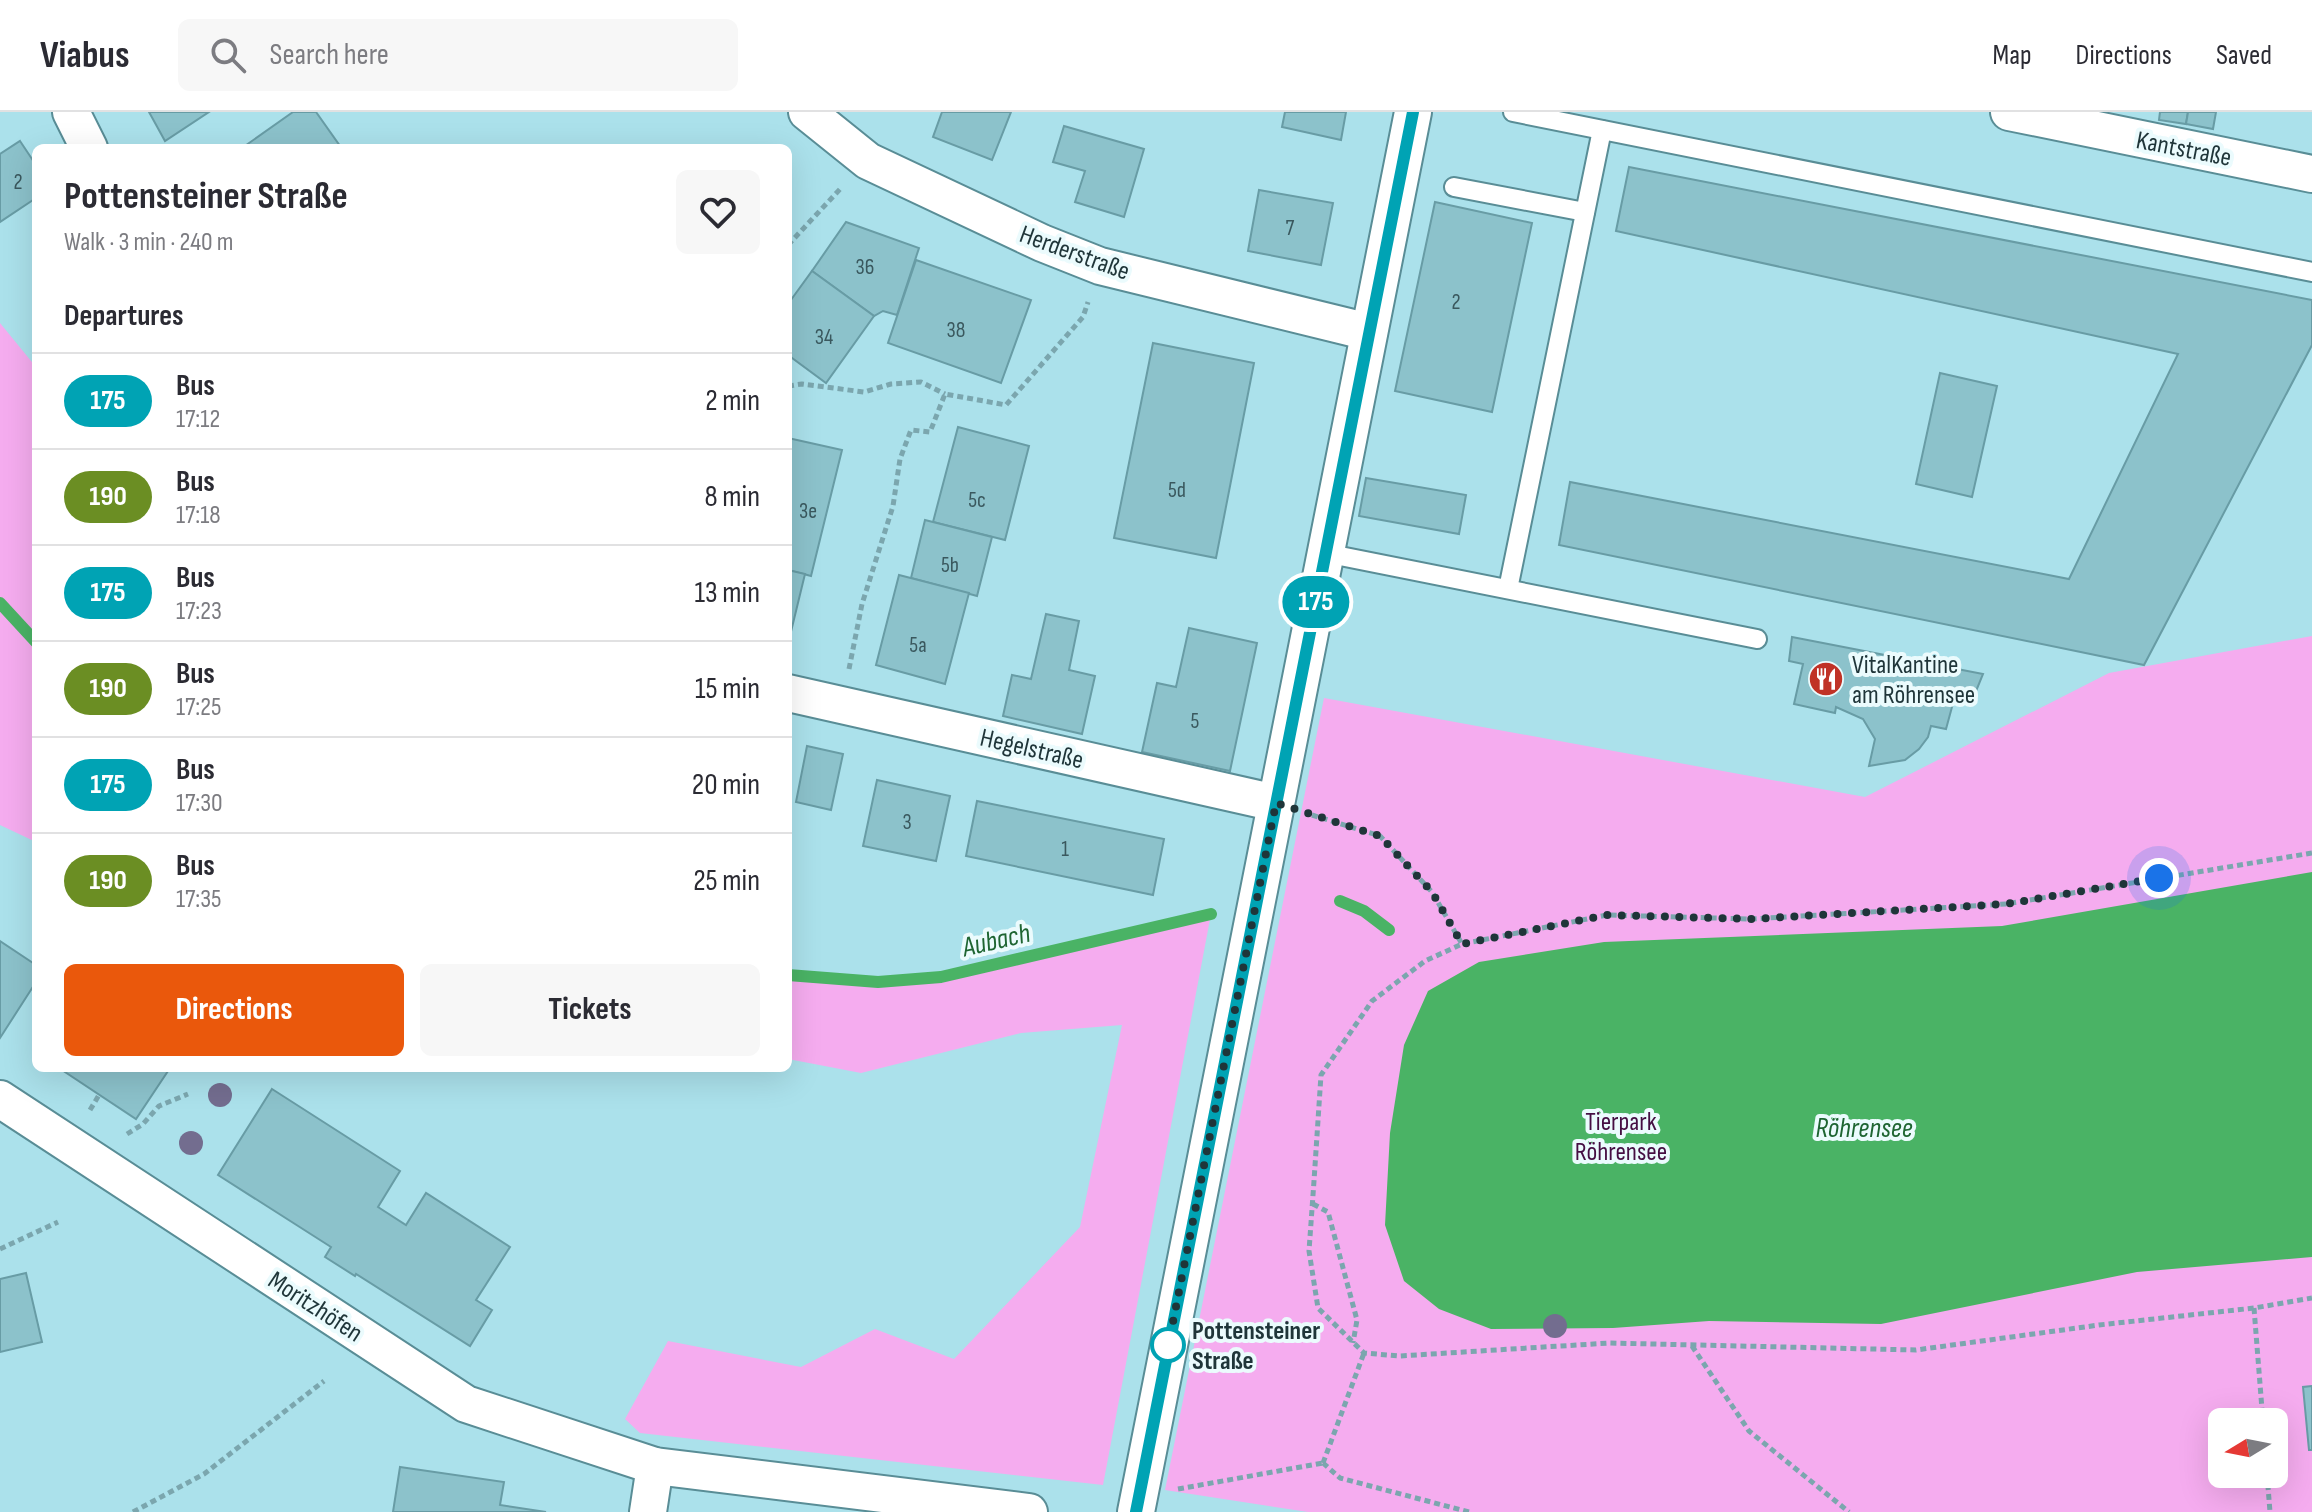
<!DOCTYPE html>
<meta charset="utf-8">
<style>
:root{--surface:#fff;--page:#f7f7f7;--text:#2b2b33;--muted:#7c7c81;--line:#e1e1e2;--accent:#ea580c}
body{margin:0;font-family:"Sofia Sans Condensed",sans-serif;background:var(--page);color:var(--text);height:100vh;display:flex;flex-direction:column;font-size:30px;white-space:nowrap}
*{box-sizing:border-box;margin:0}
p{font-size:26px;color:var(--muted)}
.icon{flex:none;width:44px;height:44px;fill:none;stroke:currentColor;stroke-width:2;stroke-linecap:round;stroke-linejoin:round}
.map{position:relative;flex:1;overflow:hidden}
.sheet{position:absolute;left:32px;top:32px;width:760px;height:928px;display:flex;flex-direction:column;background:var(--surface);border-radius:12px;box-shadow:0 8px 32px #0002}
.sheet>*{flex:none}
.badge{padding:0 16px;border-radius:26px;font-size:28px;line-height:52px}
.needle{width:52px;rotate:260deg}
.buttons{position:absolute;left:2208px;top:1296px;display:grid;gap:16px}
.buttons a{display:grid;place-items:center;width:80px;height:80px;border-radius:12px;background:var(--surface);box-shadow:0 8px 32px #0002;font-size:40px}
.you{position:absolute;width:40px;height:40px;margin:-20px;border:6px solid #fff;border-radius:50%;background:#1a73e8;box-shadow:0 0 0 12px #1a73e833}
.map>.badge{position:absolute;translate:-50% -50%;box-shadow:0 0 0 4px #fff}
h2{padding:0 32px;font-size:30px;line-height:72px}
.round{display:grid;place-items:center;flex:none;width:84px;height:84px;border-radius:12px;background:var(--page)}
.overview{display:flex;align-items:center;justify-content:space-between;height:136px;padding:0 32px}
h1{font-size:38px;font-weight:700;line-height:60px}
.cta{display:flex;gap:16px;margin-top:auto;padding:16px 32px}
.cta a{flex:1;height:92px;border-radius:12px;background:var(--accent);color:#fff;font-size:32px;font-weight:700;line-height:92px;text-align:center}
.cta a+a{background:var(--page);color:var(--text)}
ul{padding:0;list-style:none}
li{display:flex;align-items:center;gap:24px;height:96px;padding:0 32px;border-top:2px solid var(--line)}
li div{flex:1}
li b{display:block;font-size:30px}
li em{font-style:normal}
li .badge{min-width:88px;font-weight:700;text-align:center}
header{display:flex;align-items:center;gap:48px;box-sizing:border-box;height:112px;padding:0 40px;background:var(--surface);border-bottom:2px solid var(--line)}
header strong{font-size:38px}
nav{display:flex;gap:44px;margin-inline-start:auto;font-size:28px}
.search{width:560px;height:72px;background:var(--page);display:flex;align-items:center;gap:20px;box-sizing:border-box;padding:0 28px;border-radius:12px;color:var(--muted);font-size:30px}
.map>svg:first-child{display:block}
</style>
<header>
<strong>Viabus</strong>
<div class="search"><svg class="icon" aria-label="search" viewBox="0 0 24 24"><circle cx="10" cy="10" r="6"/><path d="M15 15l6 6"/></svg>Search here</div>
<nav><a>Map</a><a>Directions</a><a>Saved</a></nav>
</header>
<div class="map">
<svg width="2312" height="1400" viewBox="0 0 2312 1400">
<rect width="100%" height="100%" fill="#abe1eb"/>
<!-- green -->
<g fill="#f5acef" fill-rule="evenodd">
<path d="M0,211L36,255V730L0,713Z"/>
<path d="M2312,524V1400H1308L1165,1378L1324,586L1865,685L2109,561ZM2222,1310H2274V1362H2222Z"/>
<path d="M1211,802L1103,1373L640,1321L625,1307L668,1229L801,1255L875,1217L954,1247L1080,1115L1122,913L1021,921L861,961L788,947V863L878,870L941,865Z"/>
</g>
<!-- water -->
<path fill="#4ab365" d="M2312,760V1145L2137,1160L1881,1212L1709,1209L1613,1216L1491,1217L1439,1197L1404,1169L1385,1113L1390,1021L1404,933L1428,879L1479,850L1604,830L2002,814Z"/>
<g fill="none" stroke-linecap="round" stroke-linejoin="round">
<!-- stream -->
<g stroke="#4ab365" stroke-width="12">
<path d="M0,491L36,530"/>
<path d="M1340,789L1364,799L1389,818"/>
<path d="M788,863L878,870L941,865L1211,802"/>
</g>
</g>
<!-- building -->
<g fill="#8cc2cb" stroke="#689ca5" stroke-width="2">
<path d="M149,0H209L165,29Z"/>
<path d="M293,0H316L340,34L338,36H242Z"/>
<path d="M942,0H1011L992,48L933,25Z"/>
<path d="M1285,0H1346L1341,28L1282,15Z"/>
<path d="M2160,0H2188L2186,12L2159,8Z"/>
<path d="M2188,0H2216L2213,17L2186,12Z"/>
<path d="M1064,14L1144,37L1124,105L1075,90L1085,59L1053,50Z"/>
<path d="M20,29L36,53V86L0,110V42Z"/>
<path d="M1629,55L2312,188V233L2144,553L1559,433L1570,370L2069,467L2178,242L1616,119Z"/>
<path d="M1259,78L1333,91L1321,153L1248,139Z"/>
<path d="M1435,90L1532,111L1492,300L1395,279Z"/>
<path d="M846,110L919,136L897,203L883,199L874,204L812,159Z"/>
<path d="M916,148L1031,188L1001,271L888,231Z"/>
<path d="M812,159L874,204L826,271L788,243V192Z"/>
<path d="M1153,231L1254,251L1216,446L1114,426Z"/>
<path d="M1940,261L1997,274L1972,385L1916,372Z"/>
<path d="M958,315L1029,334L1005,428L933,410Z"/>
<path d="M788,326L842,338L811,464L788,458Z"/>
<path d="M1366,366L1466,383L1459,422L1359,404Z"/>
<path d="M925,408L992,425L977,484L911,466Z"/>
<path d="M788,458L805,462L788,532Z"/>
<path d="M899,463L969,481L945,572L876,553Z"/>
<path d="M1046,502L1079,509L1069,558L1095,564L1082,622L1003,604L1012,563L1031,567Z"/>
<path d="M1189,516L1257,531L1230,659L1142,640L1157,571L1176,575Z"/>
<path d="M1792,525L1983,562L1972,589L1955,584L1946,617L1931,614L1928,625L1919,637L1905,648L1869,654L1875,627L1863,607L1836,595L1835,601L1794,592L1803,552L1789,549Z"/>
<path d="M807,634L843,642L831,698L796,690Z"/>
<path d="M877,668L950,684L936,749L863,734Z"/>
<path d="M977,689L1164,727L1153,783L966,744Z"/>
<path d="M0,829L36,853V870L0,926Z"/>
<path d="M59,956H170L136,1007Z"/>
<path d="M272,977L400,1059L378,1095L406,1113L426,1081L510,1135L476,1188L492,1198L470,1234L356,1162L355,1164L325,1145L331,1135L218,1063Z"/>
<path d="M26,1161L42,1230L0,1240V1167Z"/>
<path d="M2312,1274V1338H2309L2303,1275Z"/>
<path d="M400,1355L504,1370L500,1393L546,1400H393Z"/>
</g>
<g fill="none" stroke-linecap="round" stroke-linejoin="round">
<!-- service casing -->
<g stroke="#598d96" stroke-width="22">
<g id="service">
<path d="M1513,0L2312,160"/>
<path d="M1454,75L1585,100"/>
<path d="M1325,441L1757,527"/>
<path d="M1508,477L1602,18"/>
</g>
</g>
<!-- minor casing -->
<g stroke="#598d96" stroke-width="40">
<g id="minor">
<path d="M71,0L89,36"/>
<path d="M807,0L868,49L1042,131L1100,154L1369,220"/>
<path d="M2009,0L2312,62"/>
<path d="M788,581L1276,691"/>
<path d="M0,987L466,1292L655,1354L1029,1400"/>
<path d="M648,1400L655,1354"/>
<path d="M1136,1400L1413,0"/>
</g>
</g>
<!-- path -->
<g stroke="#7ba6ae" stroke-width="5" stroke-dasharray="6 4" stroke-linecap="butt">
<path d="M788,133L842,75"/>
<path d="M788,274L802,272L864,280L891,272L921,270L945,282"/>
<path d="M849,557L862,492L893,394L900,347L911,318L930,320L945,282L1006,293L1083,205L1088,190"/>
<path d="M1312,703L1380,724L1432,780L1462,832"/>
<path d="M2312,741L2006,792L1751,807L1607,803L1462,832L1425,849L1372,889L1321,963L1314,1069L1309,1139L1318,1196L1364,1241L1399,1244L1609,1231L1916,1238L2099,1213L2254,1196L2312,1186"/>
<path d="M90,998L99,983"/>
<path d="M127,1022L143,1012L159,994L188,982"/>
<path d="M1313,1092L1328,1100L1357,1208L1353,1231"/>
<path d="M0,1137L58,1110"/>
<path d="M2254,1196L2263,1310"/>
<path d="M1692,1234L1749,1319L1849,1400"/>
<path d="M1323,1351L1340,1366L1469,1400"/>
<path d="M1323,1351L1364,1241"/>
<path d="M2267,1362L2270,1400"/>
<path d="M1178,1377L1323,1351"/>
<path d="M133,1400L204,1362L324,1269"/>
</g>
<!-- service -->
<use href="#service" stroke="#fff" stroke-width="18"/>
<!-- minor -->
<use href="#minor" stroke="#fff" stroke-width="36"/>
</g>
<!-- trees -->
<g fill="#736d8f">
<circle cx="220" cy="983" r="12"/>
<circle cx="191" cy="1031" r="12"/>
<circle cx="1555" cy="1214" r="12"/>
</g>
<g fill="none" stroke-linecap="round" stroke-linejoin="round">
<!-- line casing -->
<g stroke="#fff" stroke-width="18">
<path id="line" d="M1136,1400L1413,0"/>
</g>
<!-- line -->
<use href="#line" stroke="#00a3b4" stroke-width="12"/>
<!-- walk -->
<path stroke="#1f3539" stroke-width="8" stroke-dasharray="0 14.4" d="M1168,1233V1235L1276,691L1380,724L1432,780L1462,832L1607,803L1751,807L2006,792L2159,766"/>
</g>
<!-- icons -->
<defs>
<g id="restaurant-disc" transform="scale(1.8)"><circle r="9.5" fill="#c03226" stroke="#ebfbfd"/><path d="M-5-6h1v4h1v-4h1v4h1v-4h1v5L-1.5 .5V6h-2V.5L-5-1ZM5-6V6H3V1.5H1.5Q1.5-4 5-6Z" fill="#fff"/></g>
</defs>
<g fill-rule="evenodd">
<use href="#restaurant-disc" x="1826" y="567"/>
</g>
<!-- markers -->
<circle fill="#fff" stroke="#00a3b4" stroke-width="4" cx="1168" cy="1233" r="16"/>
<g text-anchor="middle" stroke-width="8" stroke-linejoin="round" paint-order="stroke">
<!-- number labels -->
<g font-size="22" fill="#3a585e">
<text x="18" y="77">2</text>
<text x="1290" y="123">7</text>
<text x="865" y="162">36</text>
<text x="1456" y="197">2</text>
<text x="956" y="225">38</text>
<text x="824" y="232">34</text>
<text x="1177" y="385">5d</text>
<text x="977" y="395">5c</text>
<text x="808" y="406">3e</text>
<text x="950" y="460">5b</text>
<text x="918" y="540">5a</text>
<text x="1195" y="616">5</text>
<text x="907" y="717">3</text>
<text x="1065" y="744">1</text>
</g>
<!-- street labels -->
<g font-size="26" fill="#1f3539" stroke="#ebfbfd">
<text transform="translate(2184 36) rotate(11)" y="9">Kantstraße</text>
<text transform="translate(1075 140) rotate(20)" y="9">Herderstraße</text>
<text transform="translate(1032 636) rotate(13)" y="9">Hegelstraße</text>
<text transform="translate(316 1194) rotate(33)" y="9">Moritzhöfen</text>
</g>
<!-- poi labels -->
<g font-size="26" fill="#1f3539" stroke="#ebfbfd" text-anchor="start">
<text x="1852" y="561">VitalKantine<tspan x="1852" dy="30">am Röhrensee</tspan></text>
</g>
<!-- park labels -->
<g font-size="26" fill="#450e43" stroke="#ebfbfd">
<text x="1621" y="1018">Tierpark<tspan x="1621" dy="30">Röhrensee</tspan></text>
</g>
<!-- stop labels -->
<g font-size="26" font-weight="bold" fill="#1f3539" stroke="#ebfbfd" text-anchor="start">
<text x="1192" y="1227">Pottensteiner<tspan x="1192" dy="30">Straße</tspan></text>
</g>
<!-- water labels -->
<g font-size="28" font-style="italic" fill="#1e6532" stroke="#ebfbfd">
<text transform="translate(996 827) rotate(-13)" y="10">Aubach</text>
<text x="1864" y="1025">Röhrensee</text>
</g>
</g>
</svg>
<div class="buttons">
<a><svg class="needle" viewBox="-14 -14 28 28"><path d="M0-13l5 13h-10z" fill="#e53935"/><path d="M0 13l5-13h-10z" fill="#7c7c81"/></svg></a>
</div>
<div class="you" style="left:2159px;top:766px"></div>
<b class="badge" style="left:1316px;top:490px;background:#00a3b4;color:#fff">175</b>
<section class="sheet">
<div class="overview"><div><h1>Pottensteiner Straße</h1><p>Walk · 3 min · 240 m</p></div><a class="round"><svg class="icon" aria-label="heart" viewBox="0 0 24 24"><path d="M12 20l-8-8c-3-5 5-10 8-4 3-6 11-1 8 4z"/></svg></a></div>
<h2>Departures</h2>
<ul>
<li><span class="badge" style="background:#00a3b4;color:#fff">175</span><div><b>Bus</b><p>17:12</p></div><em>2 min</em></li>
<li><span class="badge" style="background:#6b8e23;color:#fff">190</span><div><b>Bus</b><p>17:18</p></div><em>8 min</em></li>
<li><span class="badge" style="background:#00a3b4;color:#fff">175</span><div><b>Bus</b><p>17:23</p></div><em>13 min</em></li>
<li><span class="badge" style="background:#6b8e23;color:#fff">190</span><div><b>Bus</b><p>17:25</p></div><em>15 min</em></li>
<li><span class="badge" style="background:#00a3b4;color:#fff">175</span><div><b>Bus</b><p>17:30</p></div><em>20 min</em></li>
<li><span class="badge" style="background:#6b8e23;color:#fff">190</span><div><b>Bus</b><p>17:35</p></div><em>25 min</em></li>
</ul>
<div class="cta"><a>Directions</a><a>Tickets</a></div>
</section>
</div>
